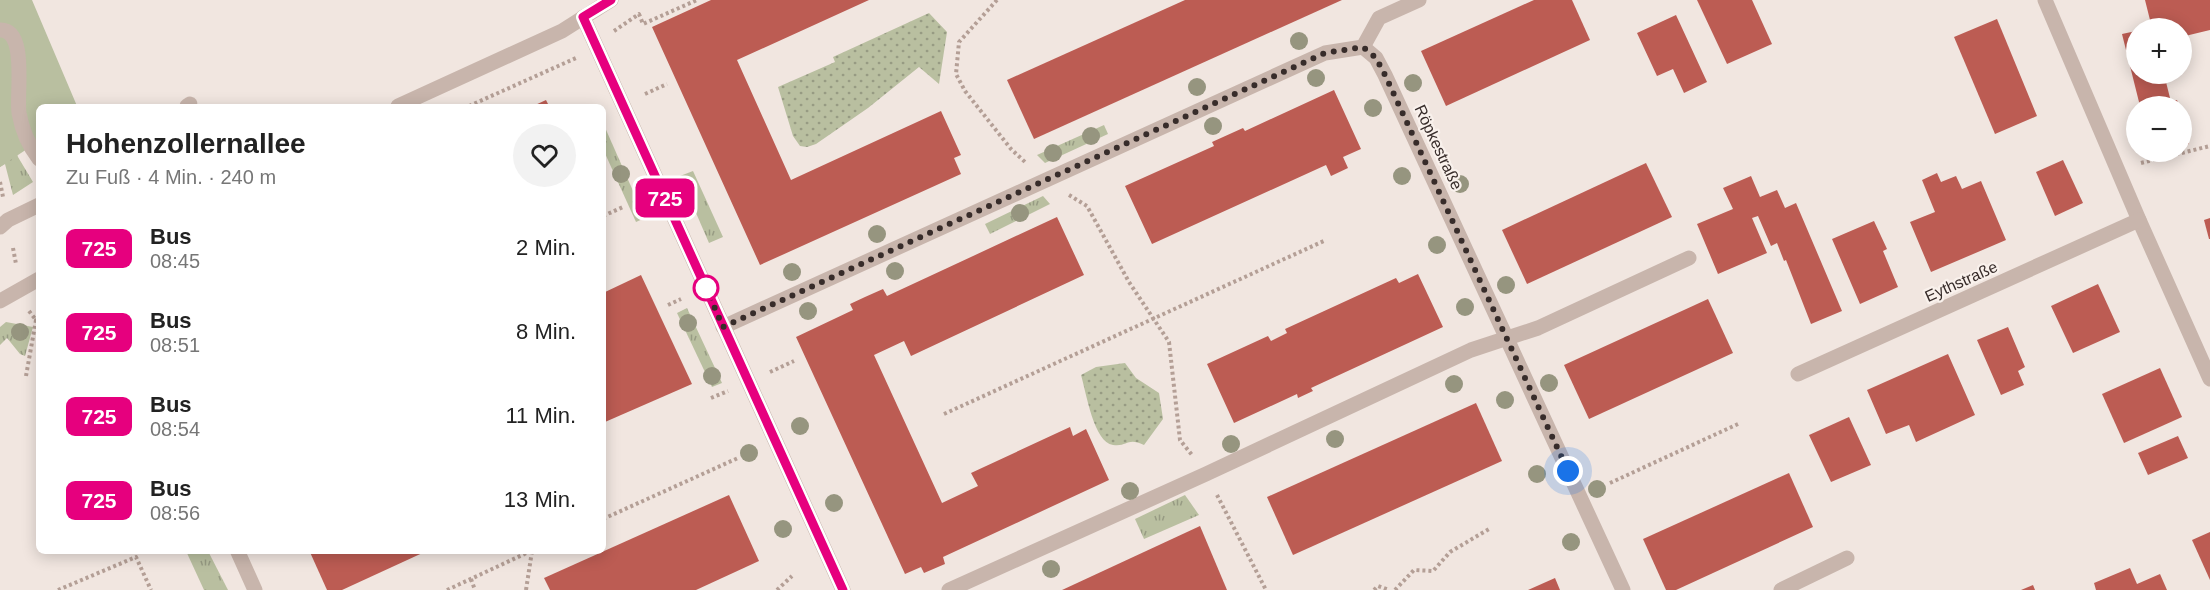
<!DOCTYPE html>
<html lang="de">
<meta charset="utf-8">
<style>
:root{--surface:#fff;--page:#f2f2f2;--text:#222;--muted:#767676}
body{margin:0;font-family:Helvetica,sans-serif;background:var(--page);color:var(--text);height:100vh;display:flex;flex-direction:column;font-size:22px;white-space:nowrap}
*{box-sizing:border-box;margin:0}
p{font-size:20px;color:var(--muted)}
.icon{flex:none;width:33px;height:33px;fill:none;stroke:currentColor;stroke-width:2;stroke-linecap:round;stroke-linejoin:round}
.map{position:relative;flex:1;overflow:hidden}
.details{position:absolute;left:36px;top:104px;width:570px;height:450px;display:flex;flex-direction:column;background:var(--surface);border-radius:9px;box-shadow:0 3px 15px #0003}
.details>*{flex:none}
.badge{padding:0 12px;border-radius:9px;font-size:21px;line-height:39px}
.controls{position:absolute;left:2126px;top:18px;display:grid;gap:12px}
.controls a{display:grid;place-items:center;width:66px;height:66px;border-radius:50%;background:var(--surface);box-shadow:0 3px 15px #0003;font-size:30px}
.you{position:absolute;width:30px;height:30px;margin:-15px;border:4px solid #fff;border-radius:50%;background:#1a73e8;box-shadow:0 0 0 9px #1a73e833}
.map>.badge{position:absolute;translate:-50% -50%;box-shadow:0 0 0 3px #fff}
.round{display:grid;place-items:center;flex:none;width:63px;height:63px;border-radius:32px;background:var(--page)}
.head{display:flex;align-items:center;justify-content:space-between;height:102px;padding:0 30px}
h1{font-size:28px;font-weight:800;line-height:45px}
ul{padding:0;list-style:none}
li{display:flex;align-items:center;gap:18px;height:84px;padding:0 30px}
li div{flex:1}
li b{display:block;font-size:22px}
li em{font-style:normal}
li .badge{min-width:66px;font-weight:700;text-align:center}
.map>svg:first-child{display:block}
</style>
<div class="map">
<svg width="2210" height="590" viewBox="0 0 2210 590">
<defs>
<pattern id="grass-tufts" width="24" height="20" patternUnits="userSpaceOnUse" patternTransform="scale(1.5)"><rect width="24" height="20" fill="#b9bfa0"/><path d="M3 7l-1-3M5 7V3M7 7l1-3M15 17l-1-3M17 17v-4M19 17l1-3" fill="none" stroke="#979b83"/></pattern>
<pattern id="park-dots" width="8" height="8" patternUnits="userSpaceOnUse" patternTransform="scale(1.5)"><rect width="8" height="8" fill="#b9bfa0"/><path d="M2 2h.1M6 6h.1" fill="none" stroke="#979b83" stroke-width="1.8" stroke-linecap="round"/></pattern>
</defs>
<rect width="100%" height="100%" fill="#f1e6e0"/>
<!-- grass -->
<g fill="url(#grass-tufts)">
<path d="M0,60L13,142L18,157L33,182L13,195L5,164L0,167Z"/>
<path d="M603,123L645,218L636,222L603,149Z"/>
<path d="M1104,125L1108,134L1045,163L1037,155Z"/>
<path d="M693,171L723,237L709,243L680,176Z"/>
<path d="M1043,196L1050,204L990,234L985,224Z"/>
<path d="M687,308L722,383L712,387L677,313Z"/>
<path d="M6,322L33,327L25,356L20,354L7,338L0,345V327Z"/>
<path d="M1185,495L1199,515L1144,539L1135,519Z"/>
<path d="M186,551H208L228,590H204Z"/>
</g>
<!-- park -->
<g fill="url(#park-dots)">
<path d="M929,13L947,32L939,84L919,67L868,108L816,144L807,147L800,146L793,136L778,87L835,62L833,57Z"/>
<path d="M1125,363L1136,378L1159,393L1163,419L1144,445C1127,437 1128,447 1113,445C1094,443 1086,392 1081,375L1096,367Z"/>
</g>
<!-- garden -->
<path fill="#b9bfa0" d="M0,0H32L77,106H39V141L0,167Z"/>
<!-- building -->
<g fill="#bc5c53">
<path d="M711,0H869L737,60L791,180L941,111L961,155L954,158L961,174L760,265L652,27Z"/>
<path d="M1185,0H1342L1034,139L1007,80Z"/>
<path d="M1534,0H1572L1590,40L1446,106L1421,51Z"/>
<path d="M1697,0H1752L1772,44L1727,64Z"/>
<path d="M2145,0H2210V30L2181,37V28H2152Z"/>
<path d="M1676,15L1707,82L1684,93L1673,69L1657,76L1637,33Z"/>
<path d="M1997,19L2037,116L1995,134L1954,37Z"/>
<path d="M2136,31V74H2164L2171,102L2177,100L2179,106H2140L2122,34Z"/>
<path d="M1334,90L1361,149L1343,157L1348,168L1331,176L1326,165L1152,244L1125,186L1214,146L1212,142L1243,128L1245,131Z"/>
<path d="M546,100L549,106H533Z"/>
<path d="M2182,117L2189,144L2181,146V118Z"/>
<path d="M2063,160L2083,203L2055,216L2036,172Z"/>
<path d="M1646,163L1672,217L1527,284L1502,230Z"/>
<path d="M1937,173L1941,182L1956,176L1962,189L1981,181L2006,240L1931,272L1910,222L1935,212L1922,180Z"/>
<path d="M1751,176L1760,197L1777,190L1785,208L1796,203L1842,311L1811,324L1786,260L1784,261L1777,243L1771,246L1758,216L1752,218L1767,253L1718,274L1697,224L1733,209L1723,188Z"/>
<path d="M1057,217L1084,275L911,356L904,341L874,355L942,503L978,486L971,473L1070,427L1073,436L1086,429L1109,480L943,557L945,564L924,573L921,567L905,574L796,337L853,310L850,304L865,297L883,289L887,296Z"/>
<path d="M2210,218V239H2209L2204,220Z"/>
<path d="M1874,221L1887,249L1883,251L1898,287L1860,304L1832,239Z"/>
<path d="M1418,274L1443,327L1311,388L1313,391L1298,398L1297,394L1234,423L1207,364L1268,336L1271,341L1287,333L1285,329L1396,278L1399,283Z"/>
<path d="M641,275L692,384L605,422L603,417V293Z"/>
<path d="M2098,284L2120,332L2073,353L2051,306Z"/>
<path d="M1708,299L1733,353L1589,419L1564,365Z"/>
<path d="M2008,327L2025,367L2018,371L2024,385L2001,395L1977,340Z"/>
<path d="M1948,354L1975,415L1916,442L1909,425L1886,434L1867,390Z"/>
<path d="M2160,368L2182,417L2124,443L2102,394Z"/>
<path d="M1476,403L1502,461L1293,555L1267,497Z"/>
<path d="M1849,417L1871,465L1831,482L1809,435Z"/>
<path d="M2178,436L2188,458L2148,475L2138,453Z"/>
<path d="M1789,473L1813,527L1676,590H1666L1643,539Z"/>
<path d="M729,495L759,561L696,590H550L544,578Z"/>
<path d="M1200,526L1227,590H1062Z"/>
<path d="M2210,532V580L2192,540Z"/>
<path d="M309,550H429L342,590H327Z"/>
<path d="M2130,568L2137,584L2160,574L2167,590H2096L2094,583Z"/>
<path d="M1555,578L1560,590H1528Z"/>
<path d="M2033,585L2035,590H2021Z"/>
</g>
<g fill="none" stroke-linecap="round" stroke-linejoin="round">
<!-- path -->
<g stroke="#b49f96" stroke-width="4" stroke-dasharray="3 3" stroke-linecap="butt">
<path d="M997,0L959,42L956,74L965,91L1011,149L1025,162"/>
<path d="M614,31L639,14L643,24L697,0"/>
<path d="M645,94L667,84"/>
<path d="M469,106L576,58"/>
<path d="M2141,163L2210,146"/>
<path d="M0,182L3,197"/>
<path d="M1069,195L1087,206L1129,282L1169,342L1180,440L1192,455"/>
<path d="M603,216L623,207"/>
<path d="M13,248L16,264"/>
<path d="M668,305L681,299"/>
<path d="M29,311L36,320L39,321"/>
<path d="M770,372L794,361"/>
<path d="M26,376L36,320L39,319"/>
<path d="M711,398L728,391"/>
<path d="M944,414L1326,240"/>
<path d="M1610,483L1738,424"/>
<path d="M1217,495L1266,590"/>
<path d="M603,519L738,458"/>
<path d="M471,579L475,590"/>
<path d="M58,590L136,557L151,590"/>
<path d="M447,590L533,550"/>
<path d="M526,590L532,551"/>
<path d="M777,590L792,576"/>
<path d="M1374,590L1378,586L1389,590"/>
<path d="M1395,590L1414,570L1433,571L1450,552L1489,529"/>
</g>
<!-- service -->
<g stroke="#c8b5ac" stroke-width="15">
<path d="M0,30C28,29 16,95 19,113C22,130 29,146 39,159"/>
<path d="M187,106L190,104"/>
<path d="M1781,590L1847,558"/>
</g>
<!-- minor -->
<g stroke="#c8b5ac" stroke-width="15">
<path d="M2045,0L2139,220L2210,379"/>
<path d="M583,17L843,590"/>
<path d="M1363,47L1376,58L1385,75L1623,590"/>
<path d="M1363,47L1379,18L1419,0"/>
<path d="M398,106L562,31L611,0"/>
<path d="M0,227L8,220L39,205"/>
<path d="M0,301L39,279"/>
<path d="M723,327L1325,53L1363,47"/>
<path d="M1798,374L2139,220"/>
<path d="M237,550L255,590"/>
<path d="M949,590L1206,474L1471,350L1538,328L1689,258"/>
</g>
</g>
<!-- trees -->
<g fill="#96957f">
<circle cx="1299" cy="41" r="9"/>
<circle cx="1316" cy="78" r="9"/>
<circle cx="1413" cy="83" r="9"/>
<circle cx="1197" cy="87" r="9"/>
<circle cx="1373" cy="108" r="9"/>
<circle cx="1213" cy="126" r="9"/>
<circle cx="1091" cy="136" r="9"/>
<circle cx="1053" cy="153" r="9"/>
<circle cx="621" cy="174" r="9"/>
<circle cx="1402" cy="176" r="9"/>
<circle cx="1460" cy="184" r="9"/>
<circle cx="1020" cy="213" r="9"/>
<circle cx="877" cy="234" r="9"/>
<circle cx="1437" cy="245" r="9"/>
<circle cx="895" cy="271" r="9"/>
<circle cx="792" cy="272" r="9"/>
<circle cx="1506" cy="285" r="9"/>
<circle cx="1465" cy="307" r="9"/>
<circle cx="808" cy="311" r="9"/>
<circle cx="688" cy="323" r="9"/>
<circle cx="20" cy="332" r="9"/>
<circle cx="712" cy="376" r="9"/>
<circle cx="1549" cy="383" r="9"/>
<circle cx="1454" cy="384" r="9"/>
<circle cx="1505" cy="400" r="9"/>
<circle cx="800" cy="426" r="9"/>
<circle cx="1335" cy="439" r="9"/>
<circle cx="1231" cy="444" r="9"/>
<circle cx="749" cy="453" r="9"/>
<circle cx="1537" cy="474" r="9"/>
<circle cx="1597" cy="489" r="9"/>
<circle cx="1130" cy="491" r="9"/>
<circle cx="834" cy="503" r="9"/>
<circle cx="783" cy="529" r="9"/>
<circle cx="1571" cy="542" r="9"/>
<circle cx="1051" cy="569" r="9"/>
</g>
<g fill="none" stroke-linecap="round" stroke-linejoin="round">
<!-- line casing -->
<g stroke="#fff" stroke-width="14">
<path id="line" d="M611,0L583,17L843,590"/>
</g>
<!-- line -->
<use href="#line" stroke="#e6007e" stroke-width="9"/>
<!-- walk -->
<path stroke="#372c2a" stroke-width="6" stroke-dasharray="0 10.8" d="M706,288L723,327L1325,53L1363,47L1376,58L1385,75L1568,471"/>
</g>
<!-- markers -->
<circle fill="#fff" stroke="#e6007e" stroke-width="3" cx="706" cy="288" r="12"/>
<g text-anchor="middle" stroke-width="4.5" stroke-linejoin="round" paint-order="stroke">
<!-- street labels -->
<g font-size="16" fill="#372c2a" stroke="#f9f1ec">
<text transform="translate(1439 147) rotate(65)" y="6">Röpkestraße</text>
<text transform="translate(1961 281) rotate(-24)" y="6">Eythstraße</text>
</g>
</g>
</svg>
<div class="controls">
<a>+</a>
<a>−</a>
</div>
<div class="you" style="left:1568px;top:471px"></div>
<b class="badge" style="left:665px;top:198px;background:#e6007e;color:#fff">725</b>
<section class="details">
<div class="head"><div><h1>Hohenzollernallee</h1><p>Zu Fuß · 4 Min. · 240 m</p></div><a class="round"><svg class="icon" aria-label="heart" viewBox="0 0 24 24"><path d="M12 20l-8-8c-3-5 5-10 8-4 3-6 11-1 8 4z"/></svg></a></div>
<ul>
<li><span class="badge" style="background:#e6007e;color:#fff">725</span><div><b>Bus</b><p>08:45</p></div><em>2 Min.</em></li>
<li><span class="badge" style="background:#e6007e;color:#fff">725</span><div><b>Bus</b><p>08:51</p></div><em>8 Min.</em></li>
<li><span class="badge" style="background:#e6007e;color:#fff">725</span><div><b>Bus</b><p>08:54</p></div><em>11 Min.</em></li>
<li><span class="badge" style="background:#e6007e;color:#fff">725</span><div><b>Bus</b><p>08:56</p></div><em>13 Min.</em></li>
</ul>
</section>
</div>
